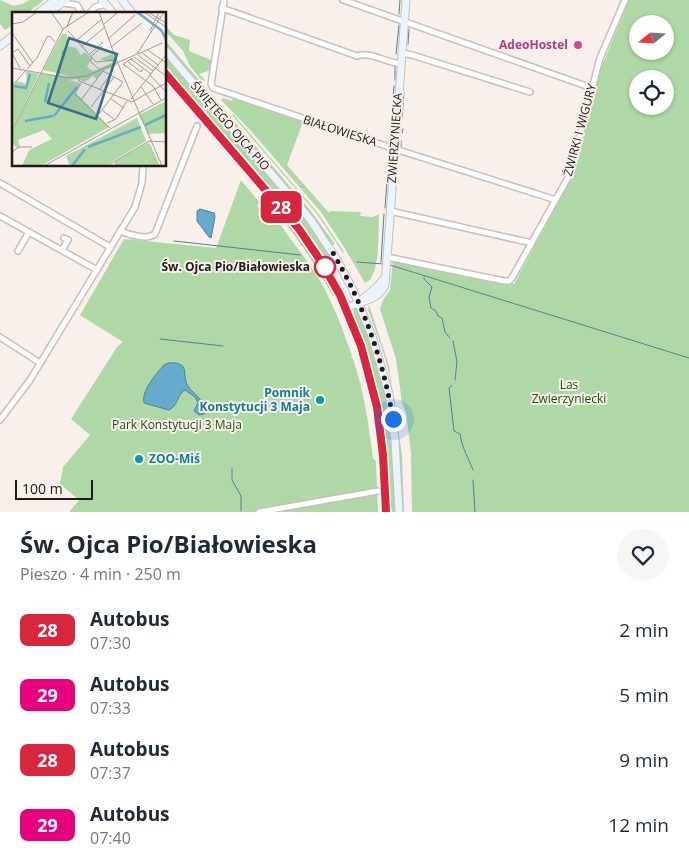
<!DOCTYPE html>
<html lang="pl">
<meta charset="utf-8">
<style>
:root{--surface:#fff;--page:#f6f6f7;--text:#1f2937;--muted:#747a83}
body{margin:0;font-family:"Open Sans",sans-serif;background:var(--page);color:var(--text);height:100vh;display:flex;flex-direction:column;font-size:19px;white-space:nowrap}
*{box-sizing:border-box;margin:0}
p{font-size:16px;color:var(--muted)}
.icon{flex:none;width:28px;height:28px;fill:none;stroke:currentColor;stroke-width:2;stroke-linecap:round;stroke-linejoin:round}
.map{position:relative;height:512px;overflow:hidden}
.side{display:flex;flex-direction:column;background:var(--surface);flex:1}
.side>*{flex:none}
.badge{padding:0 10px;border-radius:8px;font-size:18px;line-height:32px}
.needle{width:32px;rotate:252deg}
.fabs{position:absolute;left:629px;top:15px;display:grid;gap:10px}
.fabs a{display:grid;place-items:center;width:45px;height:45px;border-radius:50%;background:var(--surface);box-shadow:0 1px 4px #0004;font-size:25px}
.scale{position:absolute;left:15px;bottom:12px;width:78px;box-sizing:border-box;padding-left:5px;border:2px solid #1d1a18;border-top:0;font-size:14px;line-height:18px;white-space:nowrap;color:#1d1a18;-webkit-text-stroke:4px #faf0eb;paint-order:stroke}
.you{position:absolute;width:25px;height:25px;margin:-12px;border:4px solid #fff;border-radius:50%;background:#1a73e8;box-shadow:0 0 0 8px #1a73e833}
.map>.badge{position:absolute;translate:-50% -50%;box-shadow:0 0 0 2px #fff}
.round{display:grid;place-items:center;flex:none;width:52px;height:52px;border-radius:26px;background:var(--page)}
.headline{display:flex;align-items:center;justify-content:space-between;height:85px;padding:0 20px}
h1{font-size:24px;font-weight:700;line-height:38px}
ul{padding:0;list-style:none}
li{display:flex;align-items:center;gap:15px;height:65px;padding:0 20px}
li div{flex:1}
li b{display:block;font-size:19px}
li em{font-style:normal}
li .badge{min-width:55px;font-weight:700;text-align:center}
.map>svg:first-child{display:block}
</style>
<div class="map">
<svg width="689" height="512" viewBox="0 0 689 512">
<rect width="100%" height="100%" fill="#faf0eb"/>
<!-- green -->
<g fill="#aed9a6" fill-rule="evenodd">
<path d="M0,0L14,6L22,4L30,0H44L36,7L35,6L28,14H14V24L5,30L0,24Z"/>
<path d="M629,0H689V512H412L411,453L406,413L402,403L396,359L380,309L383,300L390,290L393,260L514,284L572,177L577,164L601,68ZM638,24H665V51H638ZM638,79H665V106H638Z"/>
<path d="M165,25L174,35L190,40L189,51L211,60V70L199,74L205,80L203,82L190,66L183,51L165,31Z"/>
<path d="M165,40L310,210L335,244L333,245L329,241L286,185L165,46Z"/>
<path d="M165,56L312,227L330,254L329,256H324L314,241L165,68Z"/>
<path d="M165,77L240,165L311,251L336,295L333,296C289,216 224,150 165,81Z"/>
<path d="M223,98L232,101L233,98L303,122L287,165L329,213L330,211L361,212L360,216L373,217L379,214C378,230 381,278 365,283L344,247L321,212L251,131L221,100Z"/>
<path d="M233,114L318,213L344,252L343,253L317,214L232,115Z"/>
<path d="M241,180L260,203L257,206L267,216L271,210C284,232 301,251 315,273C332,299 342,327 352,356L351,358L353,359C364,392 369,424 373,458L376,461L378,512H69L79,500L60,484L63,467L90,435L71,419L117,347L123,342L80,315L124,239L216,248Z"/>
<path d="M369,305L389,366L402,455L404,512H402C400,461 399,407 385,358C380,342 374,326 368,310Z"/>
<path d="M356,308L359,309L364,323L382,378L392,440L396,512H388L383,418L376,389L353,316L354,309Z"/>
</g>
<!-- water -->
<g fill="#66abcd" stroke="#508097">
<path d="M200,209L214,213L215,217L211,238L209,237L197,221V211Z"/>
<path d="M168,363C192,361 181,376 188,386C196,397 201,396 206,412L204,414L199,415L194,411L198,403L195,397L185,390C177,395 178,406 169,410L144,403C141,391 156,374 164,365Z"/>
</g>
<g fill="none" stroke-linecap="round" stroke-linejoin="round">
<!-- stream -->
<g stroke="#508097" stroke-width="1">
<path d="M399,14L400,0"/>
<path d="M408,44L409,29"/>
<path d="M396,54L399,25"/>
<path d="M395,80V66"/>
<path d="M393,98L394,86"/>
<path d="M392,117L393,103"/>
<path d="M402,118L404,92"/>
<path d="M402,133L403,129"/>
<path d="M390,139L391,123"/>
<path d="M401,148V141"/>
<path d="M385,208L389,153"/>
<path d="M174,241L300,255"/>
<path d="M357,262L384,264"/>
<path d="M381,262L384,214"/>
<path d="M390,265L689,358"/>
<path d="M424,277V279L432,287L429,297L431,308L436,311L438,316L442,318L445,332L450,338"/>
<path d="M160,339L223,346"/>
<path d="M453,341L457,362L455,380"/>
<path d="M452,385L449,388L454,431L460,434C462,448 468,457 473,470"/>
<path d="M232,468V480L241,496V511"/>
<path d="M473,480L475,512"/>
</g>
<!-- street casing -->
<g stroke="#c8bfba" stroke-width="8">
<g id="street">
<path d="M224,0L211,84L213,88L395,149L556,200"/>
<path d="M343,0L592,88"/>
<path d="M63,3L77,5L82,14"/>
<path d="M222,8L357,56C370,51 387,63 401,64"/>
<path d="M89,14L95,7L106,4"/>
<path d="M402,53L412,55L530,92"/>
<path d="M0,183L110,247"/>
<path d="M390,211L532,243"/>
<path d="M0,216L97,270"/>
<path d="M120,231C130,235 147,240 155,234L197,126"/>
<path d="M62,250L68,240L64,238"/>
<path d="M18,251L29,232"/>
<path d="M387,257L504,281H509L512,278L570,174L600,58L625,0"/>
<path d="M0,337L40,363"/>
<path d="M0,420L30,380L135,207L142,183L143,165"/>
<path d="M259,512L378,491"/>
</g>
</g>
<!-- secondary casing -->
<g stroke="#c8bfba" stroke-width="9">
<g id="secondary">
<path d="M102,0L114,14"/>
<path d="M122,0L133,14"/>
<path d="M37,14L55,0"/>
<path d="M47,14L66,0"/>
<path d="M0,46L14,35"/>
<path d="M165,50L310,219L337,260L352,288L372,336L389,394L395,441L399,512"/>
<path d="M165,73C192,104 219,136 246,168C300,231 345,284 368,366C381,414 384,462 386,512"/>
<path d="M359,302L377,287L385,277"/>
<path d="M346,308C360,301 378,301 385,285L406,0"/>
</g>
</g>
<!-- street -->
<use href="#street" stroke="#fff" stroke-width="5"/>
<!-- secondary -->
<use href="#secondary" stroke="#ebf3fc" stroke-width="7"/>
</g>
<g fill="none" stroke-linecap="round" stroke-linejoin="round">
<!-- line casing -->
<g stroke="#fff" stroke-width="11">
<path id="line" d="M165,73L299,229L320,260L340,295L361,346L377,407L383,455L386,512"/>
</g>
<!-- line -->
<use href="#line" stroke="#d7263d" stroke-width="8"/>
<!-- walk -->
<path stroke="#1d1a18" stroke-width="5" stroke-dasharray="0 9" d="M325,267L326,261L331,258L333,253C364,305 383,360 393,419"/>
</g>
<!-- markers -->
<circle fill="#d1479c" stroke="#faf0eb" stroke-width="2" cx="578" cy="45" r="5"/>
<circle fill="#fff" stroke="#d7263d" stroke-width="2.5" cx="325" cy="267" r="10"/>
<g fill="#0f9aa8" stroke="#faf0eb" stroke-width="2">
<circle cx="320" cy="400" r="5"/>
<circle cx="139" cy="459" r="5"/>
</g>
<g text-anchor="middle" stroke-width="4" stroke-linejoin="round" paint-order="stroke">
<!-- hotel labels -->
<g font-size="12" font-weight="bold" fill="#b23c85" stroke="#faf0eb" text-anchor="end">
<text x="568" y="49">AdeoHostel</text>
</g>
<!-- street labels -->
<g font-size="12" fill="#1d1a18" stroke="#faf0eb">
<text transform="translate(230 126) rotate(49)" y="4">ŚWIĘTEGO OJCA PIO</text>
<text transform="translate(580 130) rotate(-75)" y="4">ŻWIRKI I WIGURY</text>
<text transform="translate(340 131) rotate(18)" y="4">BIAŁOWIESKA</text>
<text transform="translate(395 138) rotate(-86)" y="4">ZWIERZYNIECKA</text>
</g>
<!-- stop labels -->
<g font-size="12" font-weight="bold" fill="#1d1a18" stroke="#faf0eb" text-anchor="end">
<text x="310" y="271">Św. Ojca Pio/Białowieska</text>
</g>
<!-- park labels -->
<g font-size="12" fill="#18530d" stroke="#faf0eb">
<text x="569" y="389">Las<tspan x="569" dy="14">Zwierzyniecki</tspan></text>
<text x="177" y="429">Park Konstytucji 3 Maja</text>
</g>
<!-- culture labels -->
<g font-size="12" font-weight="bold" fill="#0d838f" stroke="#faf0eb" text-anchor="end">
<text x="310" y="397">Pomnik<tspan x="310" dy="14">Konstytucji 3 Maja</tspan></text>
<text x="149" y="463" text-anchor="start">ZOO-Miś</text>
</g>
</g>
<!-- overview -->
<g transform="translate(12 12)">
<rect width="154" height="154" fill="#faf0eb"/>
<path d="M50,22H55V34L64,36L69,43L73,40L79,46L75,55L81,59L102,50L87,47L101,42L105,53L91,59L84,67L81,64L73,70L66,67L57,68L69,71L63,80L97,115L29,154H10L17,138L40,127L32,118L6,128L8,134L5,136L0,131V120L29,62L58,64L31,58ZM14,59L27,62L0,118V75L5,69L15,72ZM154,89V121L136,122L127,103ZM125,106L134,129L93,154H58L54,144ZM135,131L138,132L148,154H104L102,150Z" fill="#aed9a6"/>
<path fill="none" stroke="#66abcd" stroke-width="2.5" d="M125,0L149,18L154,27M2,74L14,76L18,62M33,90L37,71M42,104L65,75M13,109L41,104M133,113L154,103M76,135L129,115M60,154L73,137"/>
<path fill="none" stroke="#a29a97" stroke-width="1" d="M39,0L51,17M87,0L103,44M132,0L154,15M136,0L154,11M59,4L55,15L61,0M0,12L11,10L25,0M92,12L106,0M56,19L84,50L103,48M138,19L147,0M0,21L21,51M96,27L123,3M65,28L90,7M70,34L93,15M99,35L130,11M136,38L154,51M129,40L146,53M102,42L150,154M126,42L150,31M77,43L91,30M126,43L154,64M79,45L90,34M122,45L141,59M80,46L78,49L87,57M121,46L111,52L141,74L149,88M119,47L139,62M115,49L129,60L131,57M0,56L56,66L75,64L125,42L152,0M8,56L0,41L6,37L18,54M15,57L25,46L35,25L38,24L43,30M47,63L51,38M138,63L154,80M66,65L67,69L120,90L154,71M69,71L63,82L98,116M0,74L14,58M129,75L141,92M87,78L98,63M99,87L112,96M119,87L154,43M69,88L91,59L111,70M79,95L102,65M90,98L103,108M87,102L111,70M95,111L104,107L115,89M0,119L51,17L77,0M0,140L7,135H20M32,154L154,86M95,154L137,129L154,130"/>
<path fill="#357088" fill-opacity="0.15" stroke="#357088" stroke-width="2.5" d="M57,26L105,42L84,107L36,91Z"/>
<rect width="154" height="154" fill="none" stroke="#1d1a18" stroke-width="2.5"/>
</g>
</svg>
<div class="fabs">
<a><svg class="needle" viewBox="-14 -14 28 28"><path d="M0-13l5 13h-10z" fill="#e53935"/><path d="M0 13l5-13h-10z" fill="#747a83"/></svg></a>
<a><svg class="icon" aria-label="locate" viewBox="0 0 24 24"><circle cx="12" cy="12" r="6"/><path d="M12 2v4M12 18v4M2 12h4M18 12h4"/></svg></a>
</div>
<div class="scale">100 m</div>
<div class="you" style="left:393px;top:419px"></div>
<b class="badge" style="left:281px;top:207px;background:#d7263d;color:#fff">28</b>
</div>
<section class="side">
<div class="headline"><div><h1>Św. Ojca Pio/Białowieska</h1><p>Pieszo · 4 min · 250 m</p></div><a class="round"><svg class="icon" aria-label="heart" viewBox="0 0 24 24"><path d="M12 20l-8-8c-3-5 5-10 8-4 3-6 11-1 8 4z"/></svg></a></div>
<ul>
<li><span class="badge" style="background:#d7263d;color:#fff">28</span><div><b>Autobus</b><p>07:30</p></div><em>2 min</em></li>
<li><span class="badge" style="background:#e6007e;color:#fff">29</span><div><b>Autobus</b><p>07:33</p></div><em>5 min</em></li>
<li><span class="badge" style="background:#d7263d;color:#fff">28</span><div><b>Autobus</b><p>07:37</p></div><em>9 min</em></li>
<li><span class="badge" style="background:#e6007e;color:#fff">29</span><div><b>Autobus</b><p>07:40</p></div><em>12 min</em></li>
</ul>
</section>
